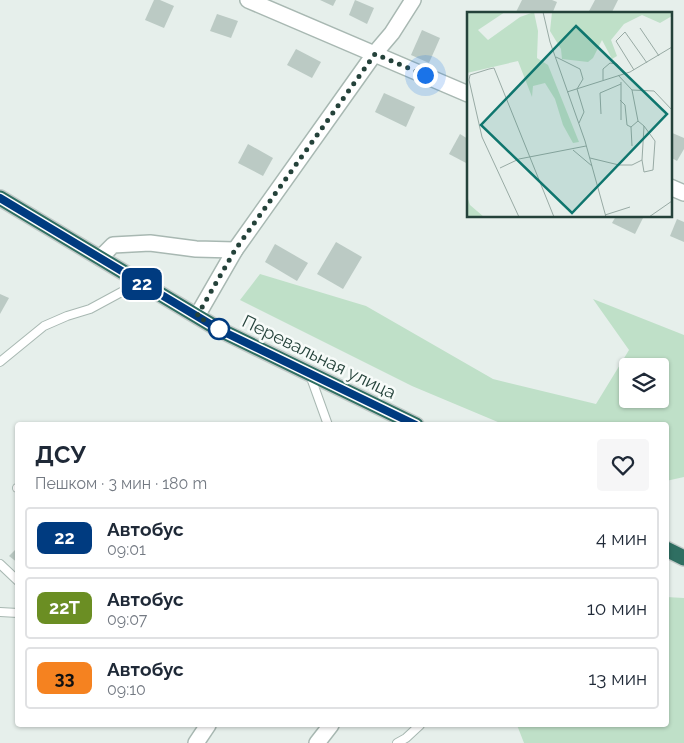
<!DOCTYPE html>
<html lang="ru">
<meta charset="utf-8">
<style>
:root{--surface:#fff;--page:#f6f6f7;--text:#1f2937;--muted:#747a83;--line:#e0e1e3}
body{margin:0;font-family:Raleway,sans-serif;background:var(--page);color:var(--text);height:100vh;display:flex;flex-direction:column;font-size:19px;white-space:nowrap}
*{box-sizing:border-box;margin:0}
p{font-size:16px;color:var(--muted)}
.icon{flex:none;width:28px;height:28px;fill:none;stroke:currentColor;stroke-width:2;stroke-linecap:round;stroke-linejoin:round}
.map{position:relative;flex:1;overflow:hidden}
.sheet{position:absolute;left:15px;top:422px;width:654px;height:305px;display:flex;flex-direction:column;background:var(--surface);border-radius:5px;box-shadow:0 1px 4px #0004}
.sheet>*{flex:none}
.badge{padding:0 10px;border-radius:8px;font-size:18px;line-height:32px}
.tools{position:absolute;left:619px;top:358px;display:grid;gap:10px}
.tools a{display:grid;place-items:center;width:50px;height:50px;border-radius:5px;background:var(--surface);box-shadow:0 1px 4px #0004;font-size:25px}
.you{position:absolute;width:25px;height:25px;margin:-12px;border:4px solid #fff;border-radius:50%;background:#1a73e8;box-shadow:0 0 0 8px #1a73e833}
.map>.badge{position:absolute;translate:-50% -50%;box-shadow:0 0 0 2px #fff}
.round{display:grid;place-items:center;flex:none;width:52px;height:52px;border-radius:5px;background:var(--page)}
.overview{display:flex;align-items:center;justify-content:space-between;height:85px;padding:0 20px}
h1{font-size:24px;font-weight:700;line-height:38px}
ul{padding:0;list-style:none}
li{display:flex;align-items:center;gap:15px;height:62px;margin:0 10px 8px;padding:0 10px;border:2px solid var(--line);border-radius:5px}
li div{flex:1}
li b{display:block;font-size:19px}
li em{font-style:normal}
li .badge{min-width:55px;font-weight:700;text-align:center}
.map>svg:first-child{display:block}
</style>
<div class="map">
<svg width="684" height="743" viewBox="0 0 684 743">
<rect width="100%" height="100%" fill="#e6efeb"/>
<!-- green -->
<g fill="#bfe0c8" fill-rule="evenodd">
<path d="M260,274L366,306L493,379L596,404L629,350L593,299L684,335V477L666,481V425H505L412,386L240,300ZM628,366H660V399H628Z"/>
<path d="M666,597L684,598V743H524L517,725H666Z"/>
</g>
<!-- building -->
<g fill="#bbcac4">
<path d="M154,0H160L174,6L164,28L145,20Z"/>
<path d="M320,0H336L333,6Z"/>
<path d="M355,0L374,8L367,24L349,15Z"/>
<path d="M522,0H552L557,2L552,14H515Z"/>
<path d="M595,0H618L611,14H590L588,13Z"/>
<path d="M217,14L238,21L231,38L210,31Z"/>
<path d="M422,30L440,38L429,63L411,55Z"/>
<path d="M296,49L321,62L312,78L287,65Z"/>
<path d="M384,93L415,107L406,127L375,112Z"/>
<path d="M670,132L684,138V149L677,161L670,157Z"/>
<path d="M460,134L468,139V164L449,154Z"/>
<path d="M248,144L273,158L263,176L238,163Z"/>
<path d="M616,216H644L635,234L612,223Z"/>
<path d="M677,219L684,222V242L670,236Z"/>
<path d="M336,242L362,257L343,289L317,274Z"/>
<path d="M275,244L308,263L297,281L265,262Z"/>
<path d="M0,294L9,298L0,314Z"/>
<path d="M18,547V563L9,556Z"/>
</g>
<g fill="none" stroke-linecap="round" stroke-linejoin="round">
<!-- lane casing -->
<g stroke="#a8b8b2" stroke-width="10">
<g id="lane">
<path d="M0,362L44,326L67,316L90,309L140,282"/>
<path d="M310,375L328,425"/>
<path d="M17,488H18"/>
<path d="M0,564L18,581"/>
<path d="M0,612L18,613"/>
<path d="M397,743L406,738L420,725"/>
</g>
</g>
<!-- street casing -->
<g stroke="#a8b8b2" stroke-width="18">
<g id="street">
<path d="M248,0L468,94"/>
<path d="M670,187L684,193"/>
<path d="M100,258L113,245L150,243L196,249L235,250"/>
<path d="M197,316L235,250L375,53L392,33L413,0"/>
<path d="M196,743L208,725"/>
<path d="M317,743L331,725"/>
</g>
</g>
<!-- highway casing -->
<g stroke="#c2cac8" stroke-width="18">
<g id="highway">
<path d="M0,198L220,330L416,425"/>
<path d="M666,549L684,558"/>
</g>
</g>
<!-- lane -->
<use href="#lane" stroke="#fff" stroke-width="8"/>
<!-- street -->
<use href="#street" stroke="#fff" stroke-width="15"/>
<!-- highway -->
<use href="#highway" stroke="#2f6f62" stroke-width="15"/>
</g>
<g fill="none" stroke-linecap="round" stroke-linejoin="round">
<!-- line casing -->
<g stroke="#fff" stroke-width="11">
<path id="line" d="M0,198L220,330L416,425"/>
</g>
<!-- line -->
<use href="#line" stroke="#003b80" stroke-width="8"/>
<!-- walk -->
<path stroke="#24423a" stroke-width="5" stroke-dasharray="0 9" d="M219,329L197,316L235,250L375,54L425,75"/>
</g>
<!-- markers -->
<circle fill="#fff" stroke="#003b80" stroke-width="2.5" cx="219" cy="329" r="10"/>
<g text-anchor="middle" stroke-width="5" stroke-linejoin="round" paint-order="stroke">
<!-- street labels -->
<g font-size="18" fill="#24423a" stroke="#f7fbf9">
<text transform="translate(319 357) rotate(26)" y="6">Перевальная улица</text>
</g>
</g>
<!-- overview -->
<g transform="translate(467 12)">
<rect width="205" height="205" fill="#e6efeb"/>
<path d="M0,0H38L11,18L21,28L53,5L67,0L71,19L70,46L81,53L112,130L106,131L96,113L88,87L78,71L66,74L65,85L51,49L0,61ZM85,0H205V4L193,11L175,3L157,12L144,28L150,44L145,47L135,28L126,46L121,50L95,47L94,37L83,19ZM0,184L3,193L17,205H0Z" fill="#bfe0c8"/>
<path fill="none" stroke="#98aaa4" stroke-width="1" d="M76,0L83,30L118,129L139,205M173,16L192,44M89,45L113,57L116,67L110,77L117,100L112,111M167,58L149,29L158,20L180,51M136,68V57L143,51L150,52L157,62M165,78L187,79L205,98M100,80L163,60L205,35M153,88L158,93L160,113L164,115M134,102L133,81L154,72M154,108V70M165,134L164,115L171,109M106,138L125,154M123,146L152,153H165L175,148L177,114L171,109L165,78L151,63M175,148L177,160L186,158L188,129L177,114M33,156L52,147L119,134M138,203L163,195M52,205L15,125L2,68L3,63L22,57L27,56L87,205M182,205L205,189"/>
<path fill="#0f766e" fill-opacity="0.15" stroke="#0f766e" stroke-width="2.5" d="M109,14L200,102L105,201L14,113Z"/>
<rect width="205" height="205" fill="none" stroke="#24423a" stroke-width="2.5"/>
</g>
</svg>
<div class="tools">
<a><svg class="icon" aria-label="layers" viewBox="0 0 24 24"><path d="M12 4l9 5-9 5-9-5zM3 14l9 5 9-5"/></svg></a>
</div>
<div class="you" style="left:425px;top:75px"></div>
<b class="badge" style="left:142px;top:284px;background:#003b80;color:#fff">22</b>
<section class="sheet">
<div class="overview"><div><h1>ДСУ</h1><p>Пешком · 3 мин · 180 m</p></div><a class="round"><svg class="icon" aria-label="heart" viewBox="0 0 24 24"><path d="M12 20l-8-8c-3-5 5-10 8-4 3-6 11-1 8 4z"/></svg></a></div>
<ul>
<li><span class="badge" style="background:#003b80;color:#fff">22</span><div><b>Автобус</b><p>09:01</p></div><em>4 мин</em></li>
<li><span class="badge" style="background:#6b8e23;color:#fff">22Т</span><div><b>Автобус</b><p>09:07</p></div><em>10 мин</em></li>
<li><span class="badge" style="background:#f58220;color:#111">33</span><div><b>Автобус</b><p>09:10</p></div><em>13 мин</em></li>
</ul>
</section>
</div>
